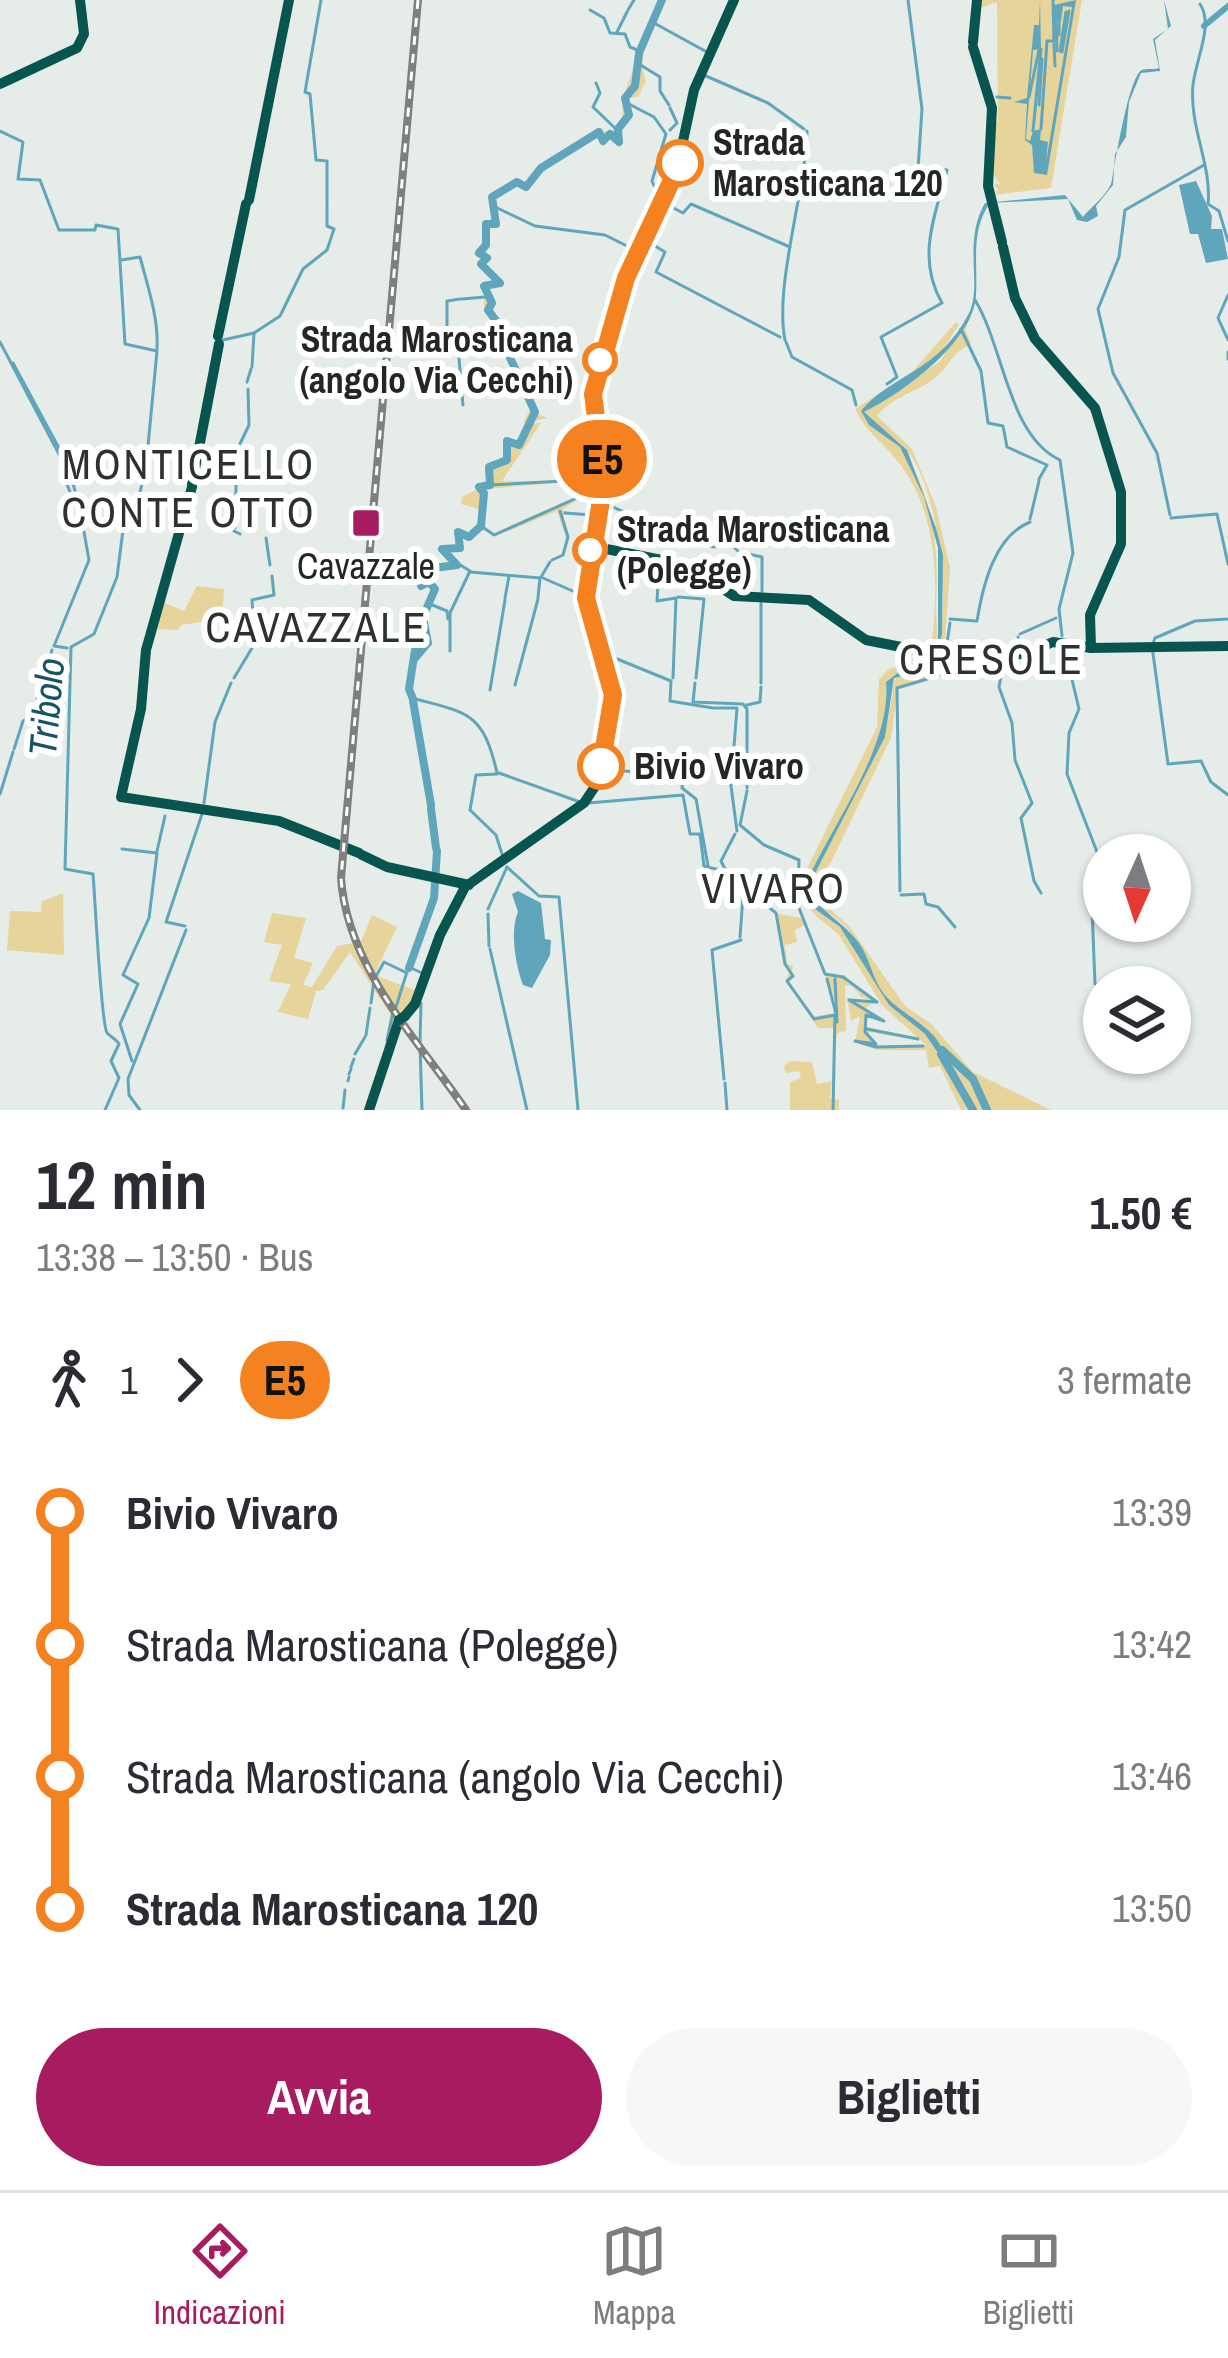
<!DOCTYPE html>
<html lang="it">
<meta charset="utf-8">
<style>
:root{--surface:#fff;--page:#f7f7f7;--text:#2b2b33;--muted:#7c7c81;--line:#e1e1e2;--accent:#a71b60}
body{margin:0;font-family:"Archivo Narrow",sans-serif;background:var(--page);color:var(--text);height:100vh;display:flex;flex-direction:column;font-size:45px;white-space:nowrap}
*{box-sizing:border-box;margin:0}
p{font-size:39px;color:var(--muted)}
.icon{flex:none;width:66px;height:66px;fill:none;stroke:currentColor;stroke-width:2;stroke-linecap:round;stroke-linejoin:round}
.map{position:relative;height:1110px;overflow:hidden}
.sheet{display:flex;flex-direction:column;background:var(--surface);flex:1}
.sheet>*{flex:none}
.badge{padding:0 24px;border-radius:39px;font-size:42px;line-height:78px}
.needle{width:78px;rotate:183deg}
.buttons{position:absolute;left:1083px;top:834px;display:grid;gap:24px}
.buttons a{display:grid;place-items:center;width:108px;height:108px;border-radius:50%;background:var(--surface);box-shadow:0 3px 9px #0004;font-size:60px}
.map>.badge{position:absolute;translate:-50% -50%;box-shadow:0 0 0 6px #fff}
.legs{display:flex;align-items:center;gap:18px;height:132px;padding:0 36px;font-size:39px}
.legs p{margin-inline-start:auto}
.headline{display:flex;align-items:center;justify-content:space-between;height:204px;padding:0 36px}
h1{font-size:66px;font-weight:700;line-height:90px}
.action{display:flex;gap:24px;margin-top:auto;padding:24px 36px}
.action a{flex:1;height:138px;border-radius:72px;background:var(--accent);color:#fff;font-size:48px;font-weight:700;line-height:138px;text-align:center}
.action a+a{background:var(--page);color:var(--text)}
ul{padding:0 36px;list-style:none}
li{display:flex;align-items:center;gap:42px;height:132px;font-size:45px}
li i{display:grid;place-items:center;width:18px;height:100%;margin:0 15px;background:currentColor}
li i::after{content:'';width:30px;height:30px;margin:-15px;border:9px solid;border-radius:50%;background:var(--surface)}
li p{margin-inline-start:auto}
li:first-child i{background:linear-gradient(#0000 50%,currentColor 0)}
li:last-child i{background:linear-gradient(currentColor 50%,#0000 0)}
.menu{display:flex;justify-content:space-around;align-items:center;height:168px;border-top:3px solid var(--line);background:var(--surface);font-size:33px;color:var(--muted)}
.menu a{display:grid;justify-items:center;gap:6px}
.menu .current{color:var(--accent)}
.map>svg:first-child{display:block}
</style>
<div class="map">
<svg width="1228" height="1110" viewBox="0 0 1228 1110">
<rect width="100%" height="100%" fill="#e6ece8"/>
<!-- green -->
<g fill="#e6d49a" fill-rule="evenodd">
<path d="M659,0H664C651,30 636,55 646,81L638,97L629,98L632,119L620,128L619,143L609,138L601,143L596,136L541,170L526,189L518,184L492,198L497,225L488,230L483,253L489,258L484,264L501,282L499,286L486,287L499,324L487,344L494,336L503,338C515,361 532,388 537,414L548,418L523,423L531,408C517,381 514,363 499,339L492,350L484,345L496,323L484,307V284L499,283L480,266L484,259L478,254L485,245V224L494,225L491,196L515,178L525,182C540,162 589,130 612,131L622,120L623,97Z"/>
<path d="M978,0H1082L1051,188L993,195L998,190L993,183L1001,185L990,171L993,123L998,122L997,2L978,9Z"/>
<path d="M971,316L965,329L971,344C951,353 952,363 936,377C917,393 894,395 877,416L912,449L936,507L950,568L944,655L980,660L979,679L954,673L898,688L891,738L831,862L816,882L820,900L849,926L905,1006L931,1024L973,1072L1051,1110H990L973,1073L969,1081L984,1110H961L940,1066L929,1068L926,1050H877L855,1042L860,1016L851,1021L847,998L876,1002L861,997L853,986L845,985L846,1031L837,1033L834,1055L835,1028H818L786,982L790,968L785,965L776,914L751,893L778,914L802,918L797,895L784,893L785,885L800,883L877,727L879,679L889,669L929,659C939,599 941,520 902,467C887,445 866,433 855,409L912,372L956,322L959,325L934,362L861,410C868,430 889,433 901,449C934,493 939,552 936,603C935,626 943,648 929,667L899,672L886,682C892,748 829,827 804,888L815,909L840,927L889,1005L925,1034L943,1061C943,1026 901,1017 883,993C868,972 865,946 846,927C832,913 816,907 808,887L885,737L895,678L932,670C954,622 942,492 906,449C894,434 873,429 864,412L939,362ZM798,891L816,916L839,935L882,1005L926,1045L878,1046L869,1036V1032L922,1041L865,1027L867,1015L885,1023L865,1008L877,1001L846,982L845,975L831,977L825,972L799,908ZM805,925L835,1000L834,1013L811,1017L789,983L793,966L787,964L785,945L797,942L795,930Z"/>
<path d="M541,423L502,481L565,482L487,489L482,509L485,527L494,534L589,492L562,510L571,513L563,515L569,537L564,556L551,559L563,554L566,537L557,511L496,536L481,529L469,538L457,535L459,530L470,535L481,525L478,509L461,504L462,497L488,484V467L507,459V440L516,448L528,424Z"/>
<path d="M197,586L224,589L222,619L181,625L178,630L158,629L162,602L184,611Z"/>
<path d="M63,893L64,955L7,950L10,911L41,912L42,901Z"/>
<path d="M272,913L306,918L294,958L313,963L303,985L312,987L337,946L354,943L358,949L372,915L397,927L374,975L420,992L384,1050L390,1014L350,952L323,990L316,991L308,1019L278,1012L291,984L269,981L282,945L264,942Z"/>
<path d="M834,1057L830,1098L839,1100V1110H790V1082L801,1078L799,1071L786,1073L784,1066L790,1061L812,1062L817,1084L832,1081Z"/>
</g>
<!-- water -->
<g fill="#5fa6bd">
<path d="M1040,0L1041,49L1033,50L1026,139L1030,141L1033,131L1041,129L1040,140L1048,142L1046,162L1072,7L1063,6L1061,21H1054V5L1076,0L1047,175L1034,173L1032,145L1025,140L1027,104L1014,102L1027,98L1034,25H1039Z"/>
<path d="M1164,0L1171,26L1155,40L1160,71L1141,73L1129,102L1126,137L1115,154L1113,185L1096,206L1098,216L1087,222L1077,220L1068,199L990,203C970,231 978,263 976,295C974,341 903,393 864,412L907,450L936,528L943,555L942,634L932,670L894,678L885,737L808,887C819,912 843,921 859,943C870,958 872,979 884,994C902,1017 945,1029 944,1062L925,1034L889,1005L840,927L815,909L804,888C829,828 892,748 886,682L899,672L929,667L938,644V548L924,497L900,447L869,425L861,411C892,374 939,372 969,313C983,284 962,243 985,203L1065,195L1083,217C1091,207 1110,193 1112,180C1115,164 1129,75 1142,70C1147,68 1154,70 1159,68L1153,39L1168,29Z"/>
<path d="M1196,181L1212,216L1211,229H1222L1228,259L1206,263L1198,234H1190L1179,185Z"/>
<path d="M518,891L541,903L545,939L551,940L550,955L532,988L523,985C515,963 510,930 518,912L512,894Z"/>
</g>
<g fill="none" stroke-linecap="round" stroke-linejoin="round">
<!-- stream -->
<g stroke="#5fa6bd" stroke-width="3">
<path d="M321,0L305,92L310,94L316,160L327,161V204"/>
<path d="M1200,4C1214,25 1196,58 1193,85C1189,127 1212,165 1208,204L1219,211L1228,241"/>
<path d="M590,10L604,18L610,33L625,34L630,47L640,51"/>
<path d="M628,10L634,0"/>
<path d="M1056,21L1057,51"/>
<path d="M1059,21V35"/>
<path d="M654,23L705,51"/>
<path d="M617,32L627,12"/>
<path d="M1054,44L1055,66"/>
<path d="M1060,51L1066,12"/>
<path d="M1062,52L1069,11"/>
<path d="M639,64L660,77V91L669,105"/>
<path d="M706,76L768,103L804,129"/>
<path d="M596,83L600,93L593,107L618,131"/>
<path d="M997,97L1010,98"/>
<path d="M1029,97L1039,50"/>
<path d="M625,102L654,117L666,134L652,181L661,201"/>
<path d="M1039,105L1042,59"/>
<path d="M1041,129L1047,41H1054L1053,0"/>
<path d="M670,130L677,123L670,108"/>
<path d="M0,131L23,142L18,179L40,180L59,230H95L96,225L118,229L125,344L157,351L146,467L136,509L124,522L117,577L94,634L71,647L65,869L93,874C95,897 101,1023 107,1033C111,1037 116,1039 119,1044L111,1061L119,1078L105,1110"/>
<path d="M1033,131L1041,49"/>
<path d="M491,205L535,226L605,235L635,250"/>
<path d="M670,206L683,213L691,204L790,247"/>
<path d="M650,243L665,252L656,272L736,314"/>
<path d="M121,260L140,257C148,287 159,320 157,349"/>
<path d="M1228,295L1218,318L1228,340"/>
<path d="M462,299L485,297"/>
<path d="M975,300C1004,347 1008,436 1060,460L1073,553L1059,609L1062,636"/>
<path d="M738,315L780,337"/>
<path d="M961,329L981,371L988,423L1003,426L1007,447L1047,465L1039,479"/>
<path d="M254,333L280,316L303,269L327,250L334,229L327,226V206"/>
<path d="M223,340L254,333L252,367"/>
<path d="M785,340C774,285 806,190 807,131"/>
<path d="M0,342L61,458"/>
<path d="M786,342L792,357L852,390L856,405"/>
<path d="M435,344H447V301L460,299"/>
<path d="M472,346H486"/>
<path d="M1228,352V359"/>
<path d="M13,363L67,463"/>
<path d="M247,382L251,369"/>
<path d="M887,384L897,377L881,337L942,303C916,258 935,216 947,170L918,169L922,109L908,0"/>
<path d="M463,405L458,347L469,346"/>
<path d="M61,470V473"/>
<path d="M65,479L77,510"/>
<path d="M72,480L81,513"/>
<path d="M490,485L600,479"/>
<path d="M604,503L682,538"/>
<path d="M565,513L591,515"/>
<path d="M1170,515L1157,453L1113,373L1098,309L1119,257L1125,210L1204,165"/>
<path d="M1171,518L1217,514L1228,564"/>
<path d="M1030,519L1039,481"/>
<path d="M481,526L494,535L588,493L594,500"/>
<path d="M235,528L237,450L249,425L248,389"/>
<path d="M234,531L240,534"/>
<path d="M266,538L270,565"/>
<path d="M685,538L714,547L725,539L739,552L762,557V591"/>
<path d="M552,560L563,555L568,537L560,511"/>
<path d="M659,566L657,601L676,598L673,678"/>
<path d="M471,572L540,578L538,597"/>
<path d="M541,577L550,562"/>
<path d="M543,578L575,592L591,628V645L599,651"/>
<path d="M678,597L704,599L696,678"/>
<path d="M505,598L509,576"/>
<path d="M430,604L447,611L448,619"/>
<path d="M950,619L976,621"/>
<path d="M1228,619L1195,621L1155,638L1152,646L1168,764L1201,761L1211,782L1228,795"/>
<path d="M977,621C983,584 995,536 1030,522"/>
<path d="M1020,634L1056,618"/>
<path d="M1018,637L1022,650"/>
<path d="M255,646L252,600L274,595L272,576"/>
<path d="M1064,646L1079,709L1069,733L1067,774L1102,865L1092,908L1095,984"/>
<path d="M67,648L54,646L89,560L81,515"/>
<path d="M946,650L950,623"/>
<path d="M450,651V613L470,571L457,563"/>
<path d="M605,654L671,681L670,701L713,708"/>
<path d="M1004,661L999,687L1012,723L1015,760L1032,803L1021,818L1034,881L1041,893"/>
<path d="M937,675L944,661"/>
<path d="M234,678L252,648"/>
<path d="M695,683L693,702L743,704L747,709V788"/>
<path d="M761,683V603"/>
<path d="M515,685L538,599"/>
<path d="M490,690L505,600"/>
<path d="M412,698C467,713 483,711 497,773"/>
<path d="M747,705L760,702L761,687"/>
<path d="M715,708H737L731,785"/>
<path d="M14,749L23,721L32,716L52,650"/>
<path d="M606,769L644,773"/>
<path d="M499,773L580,802"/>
<path d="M497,774L476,775L470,810L496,835L503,857"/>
<path d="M648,774L683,778L682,788L696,799L708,866"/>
<path d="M731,786L737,831"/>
<path d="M747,791L740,825L764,845L799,860L798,883"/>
<path d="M0,794L13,752"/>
<path d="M204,803L215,722L231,683"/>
<path d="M588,803L683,795L690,834H700L704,866L735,874L738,886L749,893"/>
<path d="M122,849L157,853L149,918L123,975L138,984L120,1024L132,1061"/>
<path d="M157,851L165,816"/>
<path d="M507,867L539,896L559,897L578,1110"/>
<path d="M726,871L721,861L735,834"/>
<path d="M798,886L799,908L825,974L843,977L877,1002L849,1000L884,1021L866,1015L865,1032L876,1044L855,1041L876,1047L923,1046"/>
<path d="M900,891L897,688L934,677"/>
<path d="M752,894L776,913L785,964L793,976L787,981L814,1019L835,1015L833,1110"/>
<path d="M901,895L924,894L926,904L938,907L955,927"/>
<path d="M488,909L507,867"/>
<path d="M488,914L489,946"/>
<path d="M185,926L166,922L202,814"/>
<path d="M740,937L743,896"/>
<path d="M490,949L527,1110"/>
<path d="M411,968L422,973"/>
<path d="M375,978L384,962L407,973"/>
<path d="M827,979L836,1014"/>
<path d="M835,979L837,1022"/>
<path d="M371,1003L374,980"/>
<path d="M396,1007L406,975"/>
<path d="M867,1029L918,1039"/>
<path d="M366,1035L370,1008"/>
<path d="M387,1040L394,1009"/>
<path d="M420,1043L421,1003"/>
<path d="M420,1046L422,1110"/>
<path d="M355,1054L365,1037"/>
<path d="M351,1067L354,1059"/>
<path d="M349,1074L351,1069"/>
<path d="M724,1079L712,950L741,940"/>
<path d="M348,1081L349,1077"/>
<path d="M725,1083L727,1110"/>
<path d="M343,1108L345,1090"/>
<path d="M140,1110L129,1095L128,1079L186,930"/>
</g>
<!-- canal -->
<g stroke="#5fa6bd" stroke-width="6">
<path d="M1204,26L1228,6"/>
<path d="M414,661L428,644"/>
</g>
<!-- river -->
<g stroke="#5fa6bd" stroke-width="8">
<path d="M413,699L409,689L415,650L428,643L423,617L435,589L429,582L421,586L419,576L426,569L457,565L442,549L460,548L458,532L469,537L481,526L484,493L479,487L490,485L489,467L507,460V441L519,445L535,412L501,338L494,337L490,347L485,345L497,322L488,310L492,303L484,286L500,283L481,264L487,258L479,253L486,245V224H496L492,197L517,182L526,187L541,168L599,132L603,141L610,134L619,142L618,129L629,115L625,98L635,86L639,53L662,0"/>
<path d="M413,701L431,805"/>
<path d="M431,809L436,848"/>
<path d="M409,968L434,898L437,851"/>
<path d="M942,1050L973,1079L987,1110"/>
<path d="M941,1054L973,1110"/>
</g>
<!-- major -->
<g stroke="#08544f" stroke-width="10">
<path d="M973,42L977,0"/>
<path d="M973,47L992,108L988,186L1002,242"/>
<path d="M0,84L77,48L84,34L80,0"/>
<path d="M249,200L289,0"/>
<path d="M1003,247L1015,298L1035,339L1095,408L1121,492V544L1090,615L1091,648"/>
<path d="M218,336L246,204"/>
<path d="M192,484L219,344"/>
<path d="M192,487L146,650L141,709L121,797L279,821L359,853"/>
<path d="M591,546L687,565L734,596L809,600L866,640L931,653L989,659L1027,653L1053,642L1091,648L1228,646"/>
<path d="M362,855L387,867L469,885"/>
<path d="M405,1016L415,1004L440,935L465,887L584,803L598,782L613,695L586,596L604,478L593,390L626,278L674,183L694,90L734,0"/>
<path d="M369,1110L399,1020"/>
</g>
<!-- rail casing -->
<g stroke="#7d807d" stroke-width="8">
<path id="rail" d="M418,0L341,878C347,967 417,1039 466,1110"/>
</g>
<!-- rail -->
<use href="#rail" stroke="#fff" stroke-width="3" stroke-dasharray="9" stroke-linecap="butt"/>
<!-- major-bridge -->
<path stroke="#08544f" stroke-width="10" d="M399,1020L405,1016"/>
</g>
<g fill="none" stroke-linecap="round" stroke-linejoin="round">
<!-- line-1 casing -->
<g stroke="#fff" stroke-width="27">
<path id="line-1" d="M601,766L613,695L586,598L604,480L593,394L626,278L680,163"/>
</g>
<!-- line-1 -->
<use href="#line-1" stroke="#f58220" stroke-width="18"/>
</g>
<!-- markers -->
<g fill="#fff" stroke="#f58220" stroke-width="6">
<circle cx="680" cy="163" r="21"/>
<circle cx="600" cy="360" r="15"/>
<circle cx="590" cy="550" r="15"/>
<circle cx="601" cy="766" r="21"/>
</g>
<rect fill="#a71b60" stroke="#fff" stroke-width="4.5" x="351" y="508" width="30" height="30" rx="6"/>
<g text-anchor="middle" stroke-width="12" stroke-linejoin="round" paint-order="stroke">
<!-- stop labels -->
<g font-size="36" font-weight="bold" fill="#242624" stroke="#fff" text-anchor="start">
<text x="713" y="155">Strada<tspan x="713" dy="41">Marosticana 120</tspan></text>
<text x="573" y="352" text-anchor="end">Strada Marosticana<tspan x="573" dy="41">(angolo Via Cecchi)</tspan></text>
<text x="617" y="542">Strada Marosticana<tspan x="617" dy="41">(Polegge)</tspan></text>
<text x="634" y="779">Bivio Vivaro</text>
</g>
<!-- poi labels -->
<g font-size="36" fill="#242624" stroke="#fff">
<text x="366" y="579">Cavazzale</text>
</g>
<!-- water labels -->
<g font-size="39" font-style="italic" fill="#175364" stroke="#fff">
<text transform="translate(46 707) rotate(-85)" y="14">Tribolo</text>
</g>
<!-- quarter labels -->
<g font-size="42" letter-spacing="3" fill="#2d322f" stroke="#fff">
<text x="189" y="479">MONTICELLO<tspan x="189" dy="48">CONTE OTTO</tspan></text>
<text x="317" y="642">CAVAZZALE</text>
<text x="992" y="674">CRESOLE</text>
<text x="774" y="903">VIVARO</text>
</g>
</g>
</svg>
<div class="buttons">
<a><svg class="needle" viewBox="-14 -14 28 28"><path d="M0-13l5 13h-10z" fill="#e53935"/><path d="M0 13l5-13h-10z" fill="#7c7c81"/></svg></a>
<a><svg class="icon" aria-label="layers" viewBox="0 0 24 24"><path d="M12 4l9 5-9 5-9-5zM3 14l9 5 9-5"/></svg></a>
</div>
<b class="badge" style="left:602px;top:459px;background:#f58220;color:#111">E5</b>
</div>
<section class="sheet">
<div class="headline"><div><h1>12 min</h1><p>13:38 – 13:50 · Bus</p></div><b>1.50 €</b></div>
<div class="legs"><svg class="icon" aria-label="walk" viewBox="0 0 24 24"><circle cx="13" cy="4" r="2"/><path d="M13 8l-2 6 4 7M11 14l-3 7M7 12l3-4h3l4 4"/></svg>1<svg class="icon" aria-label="forward" viewBox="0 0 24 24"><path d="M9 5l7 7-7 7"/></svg><b class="badge" style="background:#f58220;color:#111">E5</b><p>3 fermate</p></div>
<ul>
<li><i style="color:#f58220"></i><b>Bivio Vivaro</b><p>13:39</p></li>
<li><i style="color:#f58220"></i><span>Strada Marosticana (Polegge)</span><p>13:42</p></li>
<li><i style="color:#f58220"></i><span>Strada Marosticana (angolo Via Cecchi)</span><p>13:46</p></li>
<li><i style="color:#f58220"></i><b>Strada Marosticana 120</b><p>13:50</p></li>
</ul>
<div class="action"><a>Avvia</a><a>Biglietti</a></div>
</section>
<nav class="menu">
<a class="current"><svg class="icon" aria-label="directions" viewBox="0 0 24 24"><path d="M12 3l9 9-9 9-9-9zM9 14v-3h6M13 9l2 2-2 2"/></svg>Indicazioni</a>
<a><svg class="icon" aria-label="map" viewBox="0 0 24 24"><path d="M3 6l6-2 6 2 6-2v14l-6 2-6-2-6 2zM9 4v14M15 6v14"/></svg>Mappa</a>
<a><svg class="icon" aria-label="tickets" viewBox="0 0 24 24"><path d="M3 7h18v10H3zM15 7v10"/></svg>Biglietti</a>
</nav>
